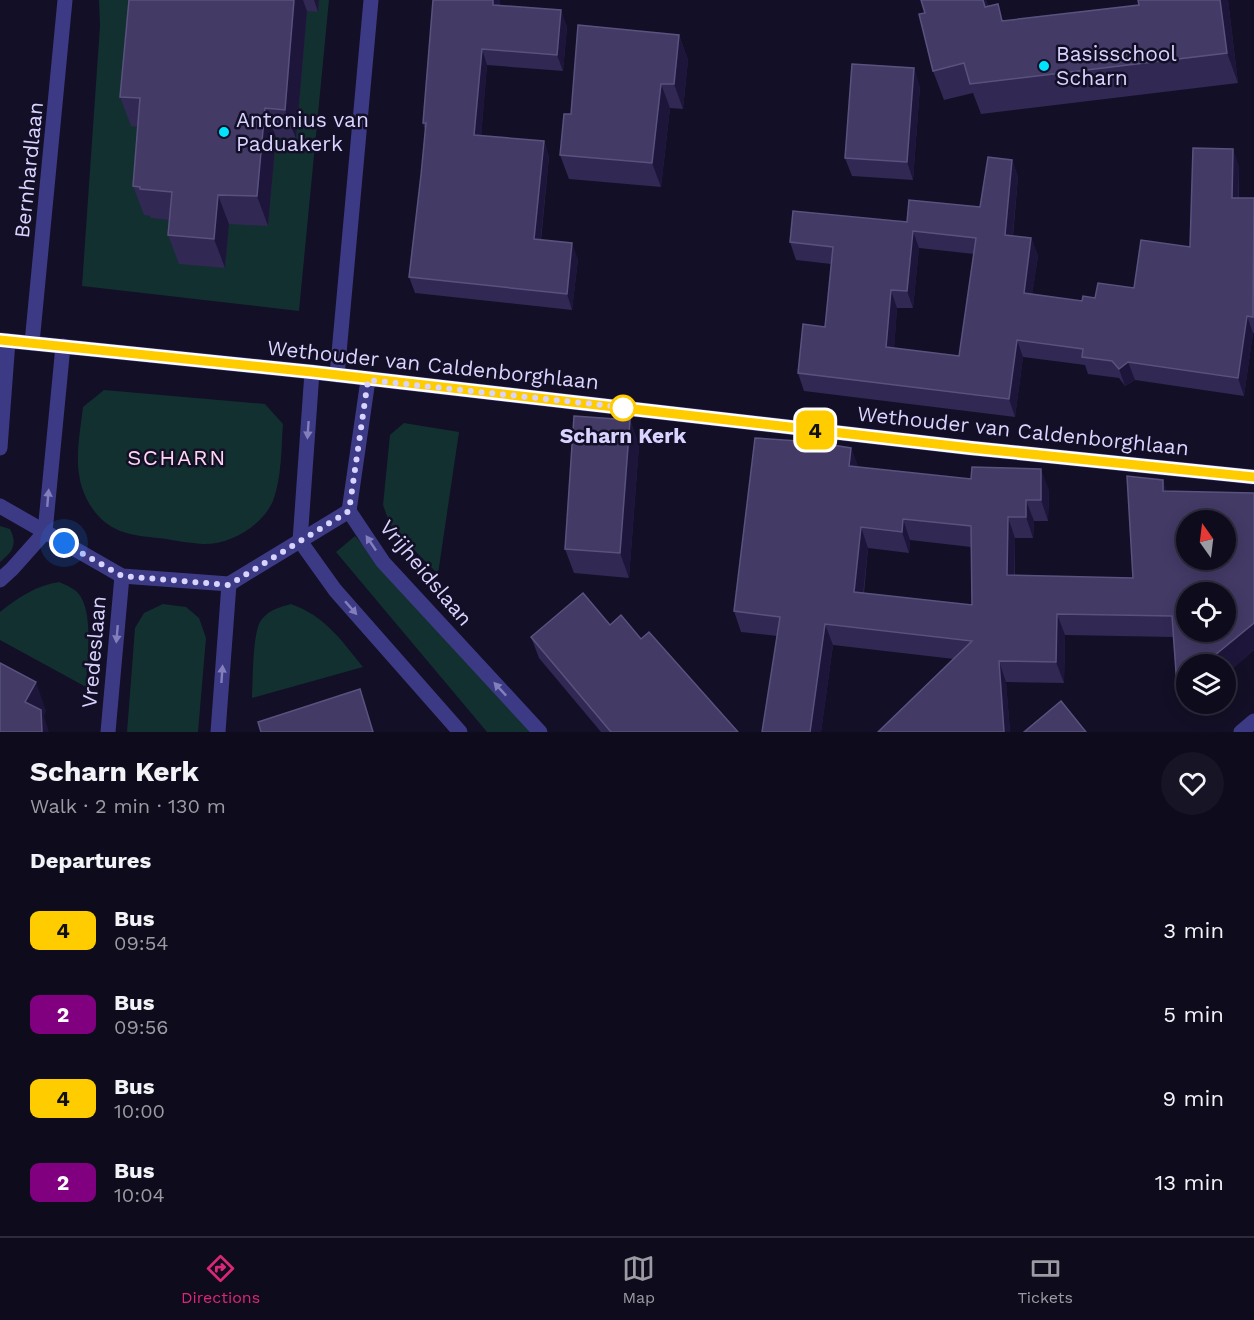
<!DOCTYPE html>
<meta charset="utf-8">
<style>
:root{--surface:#0e0b1c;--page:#171425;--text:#f1f3f6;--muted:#9b9ba3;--line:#2e2b3b;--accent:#db2777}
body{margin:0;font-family:"Work Sans",sans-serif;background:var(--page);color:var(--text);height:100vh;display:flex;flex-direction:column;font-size:22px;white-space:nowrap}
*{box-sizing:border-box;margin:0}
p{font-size:20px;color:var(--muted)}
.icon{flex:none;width:33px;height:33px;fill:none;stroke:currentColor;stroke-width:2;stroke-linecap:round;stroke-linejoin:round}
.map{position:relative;height:732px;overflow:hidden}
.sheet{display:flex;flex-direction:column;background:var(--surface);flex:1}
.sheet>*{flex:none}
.badge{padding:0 12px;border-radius:9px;font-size:21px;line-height:39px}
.needle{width:39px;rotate:346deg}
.buttons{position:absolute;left:1176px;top:510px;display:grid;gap:12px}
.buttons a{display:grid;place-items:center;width:60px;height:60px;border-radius:50%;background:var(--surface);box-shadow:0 3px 15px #0003,0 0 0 2px var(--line);font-size:30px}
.you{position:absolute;width:30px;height:30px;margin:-15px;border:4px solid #fff;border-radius:50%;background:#1a73e8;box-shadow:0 0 0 9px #1a73e833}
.map>.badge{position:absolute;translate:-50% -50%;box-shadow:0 0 0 3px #fff}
h2{padding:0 30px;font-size:22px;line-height:54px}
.round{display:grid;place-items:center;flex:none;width:63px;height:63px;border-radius:32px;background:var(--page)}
.head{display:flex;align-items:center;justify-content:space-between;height:102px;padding:0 30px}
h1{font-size:28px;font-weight:700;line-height:45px}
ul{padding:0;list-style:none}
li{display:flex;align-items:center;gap:18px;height:84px;padding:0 30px}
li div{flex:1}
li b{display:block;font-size:22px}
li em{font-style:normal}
li .badge{min-width:66px;font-weight:700;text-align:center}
.menu{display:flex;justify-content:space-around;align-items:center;height:84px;border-top:2px solid var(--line);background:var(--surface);font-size:16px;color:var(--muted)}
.menu a{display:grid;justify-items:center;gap:3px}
.menu .active{color:var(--accent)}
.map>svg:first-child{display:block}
</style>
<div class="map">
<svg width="1254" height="732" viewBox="0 0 1254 732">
<rect width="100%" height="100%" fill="#130f26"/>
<!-- green -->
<g fill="#12302f">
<path d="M99,0H329L299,311L82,286L100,26Z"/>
<path d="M104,390L265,404L283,424C281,449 282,477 273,501C262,526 230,545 202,544C190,543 178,541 166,539C134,535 110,536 90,505C71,474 79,441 83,407Z"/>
<path d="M404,423L459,432L438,574L391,527L383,505L390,435Z"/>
<path d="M0,526L10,529C18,545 12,552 0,562Z"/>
<path d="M355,536L531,732H487L336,552Z"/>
<path d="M59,582C64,584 71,587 76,591C95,607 87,662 86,687L0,640V612C19,597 35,586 59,582Z"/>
<path d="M163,604L186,607L199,618L206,638L198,732H127L135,628L144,613Z"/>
<path d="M291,604C325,616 341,640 363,667L252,698C253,681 252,630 262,619C269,610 280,607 291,604Z"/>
</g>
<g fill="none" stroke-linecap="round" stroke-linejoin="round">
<!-- minor -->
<g stroke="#3d3a85" stroke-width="15">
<path d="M0,340L312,372L971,448L1254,477"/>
<path d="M32,343L65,0"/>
<path d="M312,372L300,541L335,590L460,732"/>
<path d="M337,375L371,0"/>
<path d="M368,380L349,511L383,562L540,732"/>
<path d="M0,448L8,341"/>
<path d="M0,506L122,576L229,584L349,511"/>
<path d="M0,580L12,569L45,532L63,346"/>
<path d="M108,732L122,576"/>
<path d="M218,732L229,584"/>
<path d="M1241,732L1254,721"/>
</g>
</g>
<!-- wall -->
<g fill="#312854" fill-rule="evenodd">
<path d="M129,0H319L318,12L307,11L296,139L276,137L268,226L229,224L225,268L179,264L168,235L170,220L151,218L150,216L144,215L133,186L138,127L131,126L120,97Z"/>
<path d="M433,0H500V6L567,26L563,71L487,65L481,136L544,141L549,157L541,240L578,259L572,310L415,293L409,277L421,175L425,130L423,123Z"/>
<path d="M921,0H986L988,6L1004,21L1139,5L1138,0H1228L1238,83L981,114L973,93L944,100L933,71L925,13Z"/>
<path d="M679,35L688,60L683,109L670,108L661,187L569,179L560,155L571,114Z"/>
<path d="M920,86L913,180L852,176L845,158Z"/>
<path d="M1012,160L1018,177L1013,236L1031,238L1038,256L1032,294L1082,301L1134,288L1190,247L1239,166V198H1254V333H1253L1244,396L1135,380L1125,386L1119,378L1088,374L1085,365L1023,357L1015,417L804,391L798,373L825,327L831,264L796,260L790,242L907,222L980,207ZM919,248L974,254L959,356L894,348L897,308H913Z"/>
<path d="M630,420L639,445L629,578L574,573L565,549Z"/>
<path d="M851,448L858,467L1049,490L1048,521H1034L1033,538H1015V576L1133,578L1167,492L1254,493V650L1226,674V664L1185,707L1177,686L1173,637L1065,635L1064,683L1006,682L1010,732H878L954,659L833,645L821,732H762L777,636L741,632L734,611ZM910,540L971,547L972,605L864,593L868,548L909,553Z"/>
<path d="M610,625L641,639L738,732H601L539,658L531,637Z"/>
</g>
<!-- shaded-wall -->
<g fill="#1d163a">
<path d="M294,0H303L307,11L296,139L285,110Z"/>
<path d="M314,0H319L318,12Z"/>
<path d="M493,0H500L499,21L493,5Z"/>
<path d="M983,0H986L996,36L985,7Z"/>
<path d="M1220,0H1228L1238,83L1227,53Z"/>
<path d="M561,10L567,26L563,71L557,55Z"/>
<path d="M679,35L688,60L683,109L674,84Z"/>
<path d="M482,49L487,65L480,151L474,135Z"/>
<path d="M914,68L920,86L913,180L907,162Z"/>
<path d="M661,84L670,108L661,187L652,163Z"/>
<path d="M265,108L276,137L268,226L257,196Z"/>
<path d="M544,141L549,157L539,255L534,239Z"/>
<path d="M1233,149L1239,166L1238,215L1232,198Z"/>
<path d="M1012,160L1018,177L1011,253L1005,235Z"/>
<path d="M218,195L229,224L225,268L214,239Z"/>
<path d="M913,231L919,248L913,308L907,291Z"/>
<path d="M1031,238L1038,256L1030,310L1024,293Z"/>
<path d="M572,243L578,259L572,310L567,294Z"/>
<path d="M891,290L897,308L893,365L886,347Z"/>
<path d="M1247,316L1253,333L1244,396L1238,378Z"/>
<path d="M1017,340L1023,357L1015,417L1009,399Z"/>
<path d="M1128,362L1135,380L1125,386L1119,369Z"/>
<path d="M630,420L639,445L629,578L620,553Z"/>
<path d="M851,448L859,469L849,466Z"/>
<path d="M1041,469L1049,490L1048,521L1041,500Z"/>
<path d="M1163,480L1170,501L1163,491Z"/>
<path d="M1026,500L1034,521L1033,538L1026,517Z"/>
<path d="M1008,517L1015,538L1014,596L1007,575Z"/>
<path d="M903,519L910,540L909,553L902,532Z"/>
<path d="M861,527L868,548L861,613L854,592Z"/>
<path d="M1057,614L1065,635L1064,683L1056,662Z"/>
<path d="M1254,623V650L1226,674V664H1204Z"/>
<path d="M825,624L833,645L821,732H810Z"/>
<path d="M999,661L1006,682L1010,732H1004Z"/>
<path d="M1186,679V704H1190L1185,707L1177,686Z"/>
<path d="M36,682L46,711L44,716L49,732H42L25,702Z"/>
<path d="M360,689L366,706L374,732H373Z"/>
</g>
<!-- building -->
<g fill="#433a66" stroke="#5a527e" stroke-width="1.5" fill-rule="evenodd">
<path d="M129,0H294L285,110L265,108L257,196L218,195L214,239L168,235L172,192L140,189V187L133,186L140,98L120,97Z"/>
<path d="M433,0H493V5L561,10L557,55L482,49L474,135L544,141L534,239L572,243L567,294L409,277L421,175L426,123H423Z"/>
<path d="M921,0H983L985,7L998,4L1002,21L1139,5L1138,0H1220L1227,53L970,84L964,63L933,71L919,14L925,13Z"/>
<path d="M578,25L679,35L674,84H661L652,163L560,155L564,114H571Z"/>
<path d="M852,64L914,68L907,162L845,158Z"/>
<path d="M1193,148L1233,149L1232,198H1254L1253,317L1247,316L1238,378L1128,362L1119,369L1112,361L1082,357L1083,349L1017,340L1009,399L798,373L803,324L825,327L833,247L790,242L793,211L907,222L909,200L980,207L988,157L1012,160L1005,235L1031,238L1024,293L1082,301L1083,296L1095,298L1098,283L1134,288L1141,240L1190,247ZM913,231L976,238L959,356L886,347L891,290L907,291Z"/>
<path d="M574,416L630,420L620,553L565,549Z"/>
<path d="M755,438L813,442L851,448L849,466L971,479L972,467L1041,469V500H1026V517H1008L1007,575L1133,578L1127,476L1163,480V491L1254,493V623L1204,664H1186V679L1177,686L1172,616L1057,614L1056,662L999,661L1004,732H878L972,641L825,624L810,732H762L780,617L734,611ZM903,519L971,526L972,605L854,592L861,527L902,532ZM1186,520H1226V560H1186ZM1186,592H1226V632H1186Z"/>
<path d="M583,593L610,625L621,615L641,639L649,632L738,732H611L531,637Z"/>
<path d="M0,663L36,682L25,702L41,710L42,732H0Z"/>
<path d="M360,689L373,732H261L258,722Z"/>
<path d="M1061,701L1086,732H1024Z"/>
</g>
<!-- one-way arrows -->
<defs><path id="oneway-solid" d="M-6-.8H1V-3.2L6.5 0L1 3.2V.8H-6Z" transform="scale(1.5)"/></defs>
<g fill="#837fbc">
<use href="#oneway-solid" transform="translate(308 430) rotate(94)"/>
<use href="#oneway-solid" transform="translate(48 498) rotate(-85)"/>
<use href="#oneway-solid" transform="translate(371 543) rotate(-124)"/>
<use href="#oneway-solid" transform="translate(351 608) rotate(49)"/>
<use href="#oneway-solid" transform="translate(117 634) rotate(95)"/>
<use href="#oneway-solid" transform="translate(222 674) rotate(-86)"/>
<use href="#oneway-solid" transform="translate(500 689) rotate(-133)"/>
</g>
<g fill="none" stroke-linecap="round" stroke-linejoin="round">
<!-- line casing -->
<g stroke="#fff" stroke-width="14">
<path id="line" d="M0,340L312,372L971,448L1254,477"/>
</g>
<!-- line -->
<use href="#line" stroke="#fc0" stroke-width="9"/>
<!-- walk -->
<path stroke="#d9d4ff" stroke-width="6" stroke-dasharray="0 10.8" d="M64,543L122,576L229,585L349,511L368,380L630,408H623"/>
</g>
<!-- markers -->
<g fill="#00e5ff" stroke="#130f26" stroke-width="2">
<circle cx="1044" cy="66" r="6"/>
<circle cx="224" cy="132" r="6"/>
</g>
<circle fill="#fff" stroke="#fc0" stroke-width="3" cx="623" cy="408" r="12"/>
<g text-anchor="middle" stroke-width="5" stroke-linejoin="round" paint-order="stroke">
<!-- poi labels -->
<g font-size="21" fill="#d9d4ff" stroke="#130f26" text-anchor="start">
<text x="1056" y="61">Basisschool<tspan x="1056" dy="24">Scharn</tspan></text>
<text x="236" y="127">Antonius van<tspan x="236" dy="24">Paduakerk</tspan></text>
</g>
<!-- street labels -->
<g font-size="21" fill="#d9d4ff" stroke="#130f26">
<text transform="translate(29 170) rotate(-84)" y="7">Bernhardlaan</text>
<text transform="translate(433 365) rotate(6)" y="7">Wethouder van Caldenborghlaan</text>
<text transform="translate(1023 431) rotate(6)" y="7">Wethouder van Caldenborghlaan</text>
<text transform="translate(426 573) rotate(50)" y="7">Vrijheidslaan</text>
<text transform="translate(94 652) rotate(-85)" y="7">Vredeslaan</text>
</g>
<!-- stop labels -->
<g font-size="21" font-weight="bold" fill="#d9d4ff" stroke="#130f26">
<text x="623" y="443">Scharn Kerk</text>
</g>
<!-- neighbourhood labels -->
<g font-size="22" letter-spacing="1.5" fill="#ffd6f0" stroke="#130f26">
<text x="177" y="465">SCHARN</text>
</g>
</g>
</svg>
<div class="buttons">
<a><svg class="needle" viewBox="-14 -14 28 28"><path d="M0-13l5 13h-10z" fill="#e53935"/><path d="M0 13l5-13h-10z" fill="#9b9ba3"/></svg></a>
<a><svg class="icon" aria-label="locate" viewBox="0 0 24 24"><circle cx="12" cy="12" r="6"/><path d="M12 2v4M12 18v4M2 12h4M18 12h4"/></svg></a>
<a><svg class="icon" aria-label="layers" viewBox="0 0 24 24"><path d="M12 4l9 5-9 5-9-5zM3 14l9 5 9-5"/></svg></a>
</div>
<div class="you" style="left:64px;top:543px"></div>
<b class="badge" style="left:815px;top:430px;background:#fc0;color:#111">4</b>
</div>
<section class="sheet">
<div class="head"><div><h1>Scharn Kerk</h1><p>Walk · 2 min · 130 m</p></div><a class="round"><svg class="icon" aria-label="heart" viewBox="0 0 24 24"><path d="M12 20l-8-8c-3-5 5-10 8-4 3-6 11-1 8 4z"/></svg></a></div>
<h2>Departures</h2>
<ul>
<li><span class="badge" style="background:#fc0;color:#111">4</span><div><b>Bus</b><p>09:54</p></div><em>3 min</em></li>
<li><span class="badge" style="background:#800080;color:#fff">2</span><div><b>Bus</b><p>09:56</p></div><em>5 min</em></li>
<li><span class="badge" style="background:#fc0;color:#111">4</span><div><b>Bus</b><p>10:00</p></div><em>9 min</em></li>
<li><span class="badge" style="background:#800080;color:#fff">2</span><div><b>Bus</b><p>10:04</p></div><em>13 min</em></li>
</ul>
</section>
<nav class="menu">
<a class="active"><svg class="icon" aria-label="directions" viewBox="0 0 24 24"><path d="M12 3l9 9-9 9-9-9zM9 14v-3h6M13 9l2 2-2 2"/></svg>Directions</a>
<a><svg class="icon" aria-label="map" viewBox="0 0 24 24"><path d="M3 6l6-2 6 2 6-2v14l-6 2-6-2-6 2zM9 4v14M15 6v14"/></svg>Map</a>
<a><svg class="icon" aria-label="tickets" viewBox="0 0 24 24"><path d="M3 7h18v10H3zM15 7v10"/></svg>Tickets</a>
</nav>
